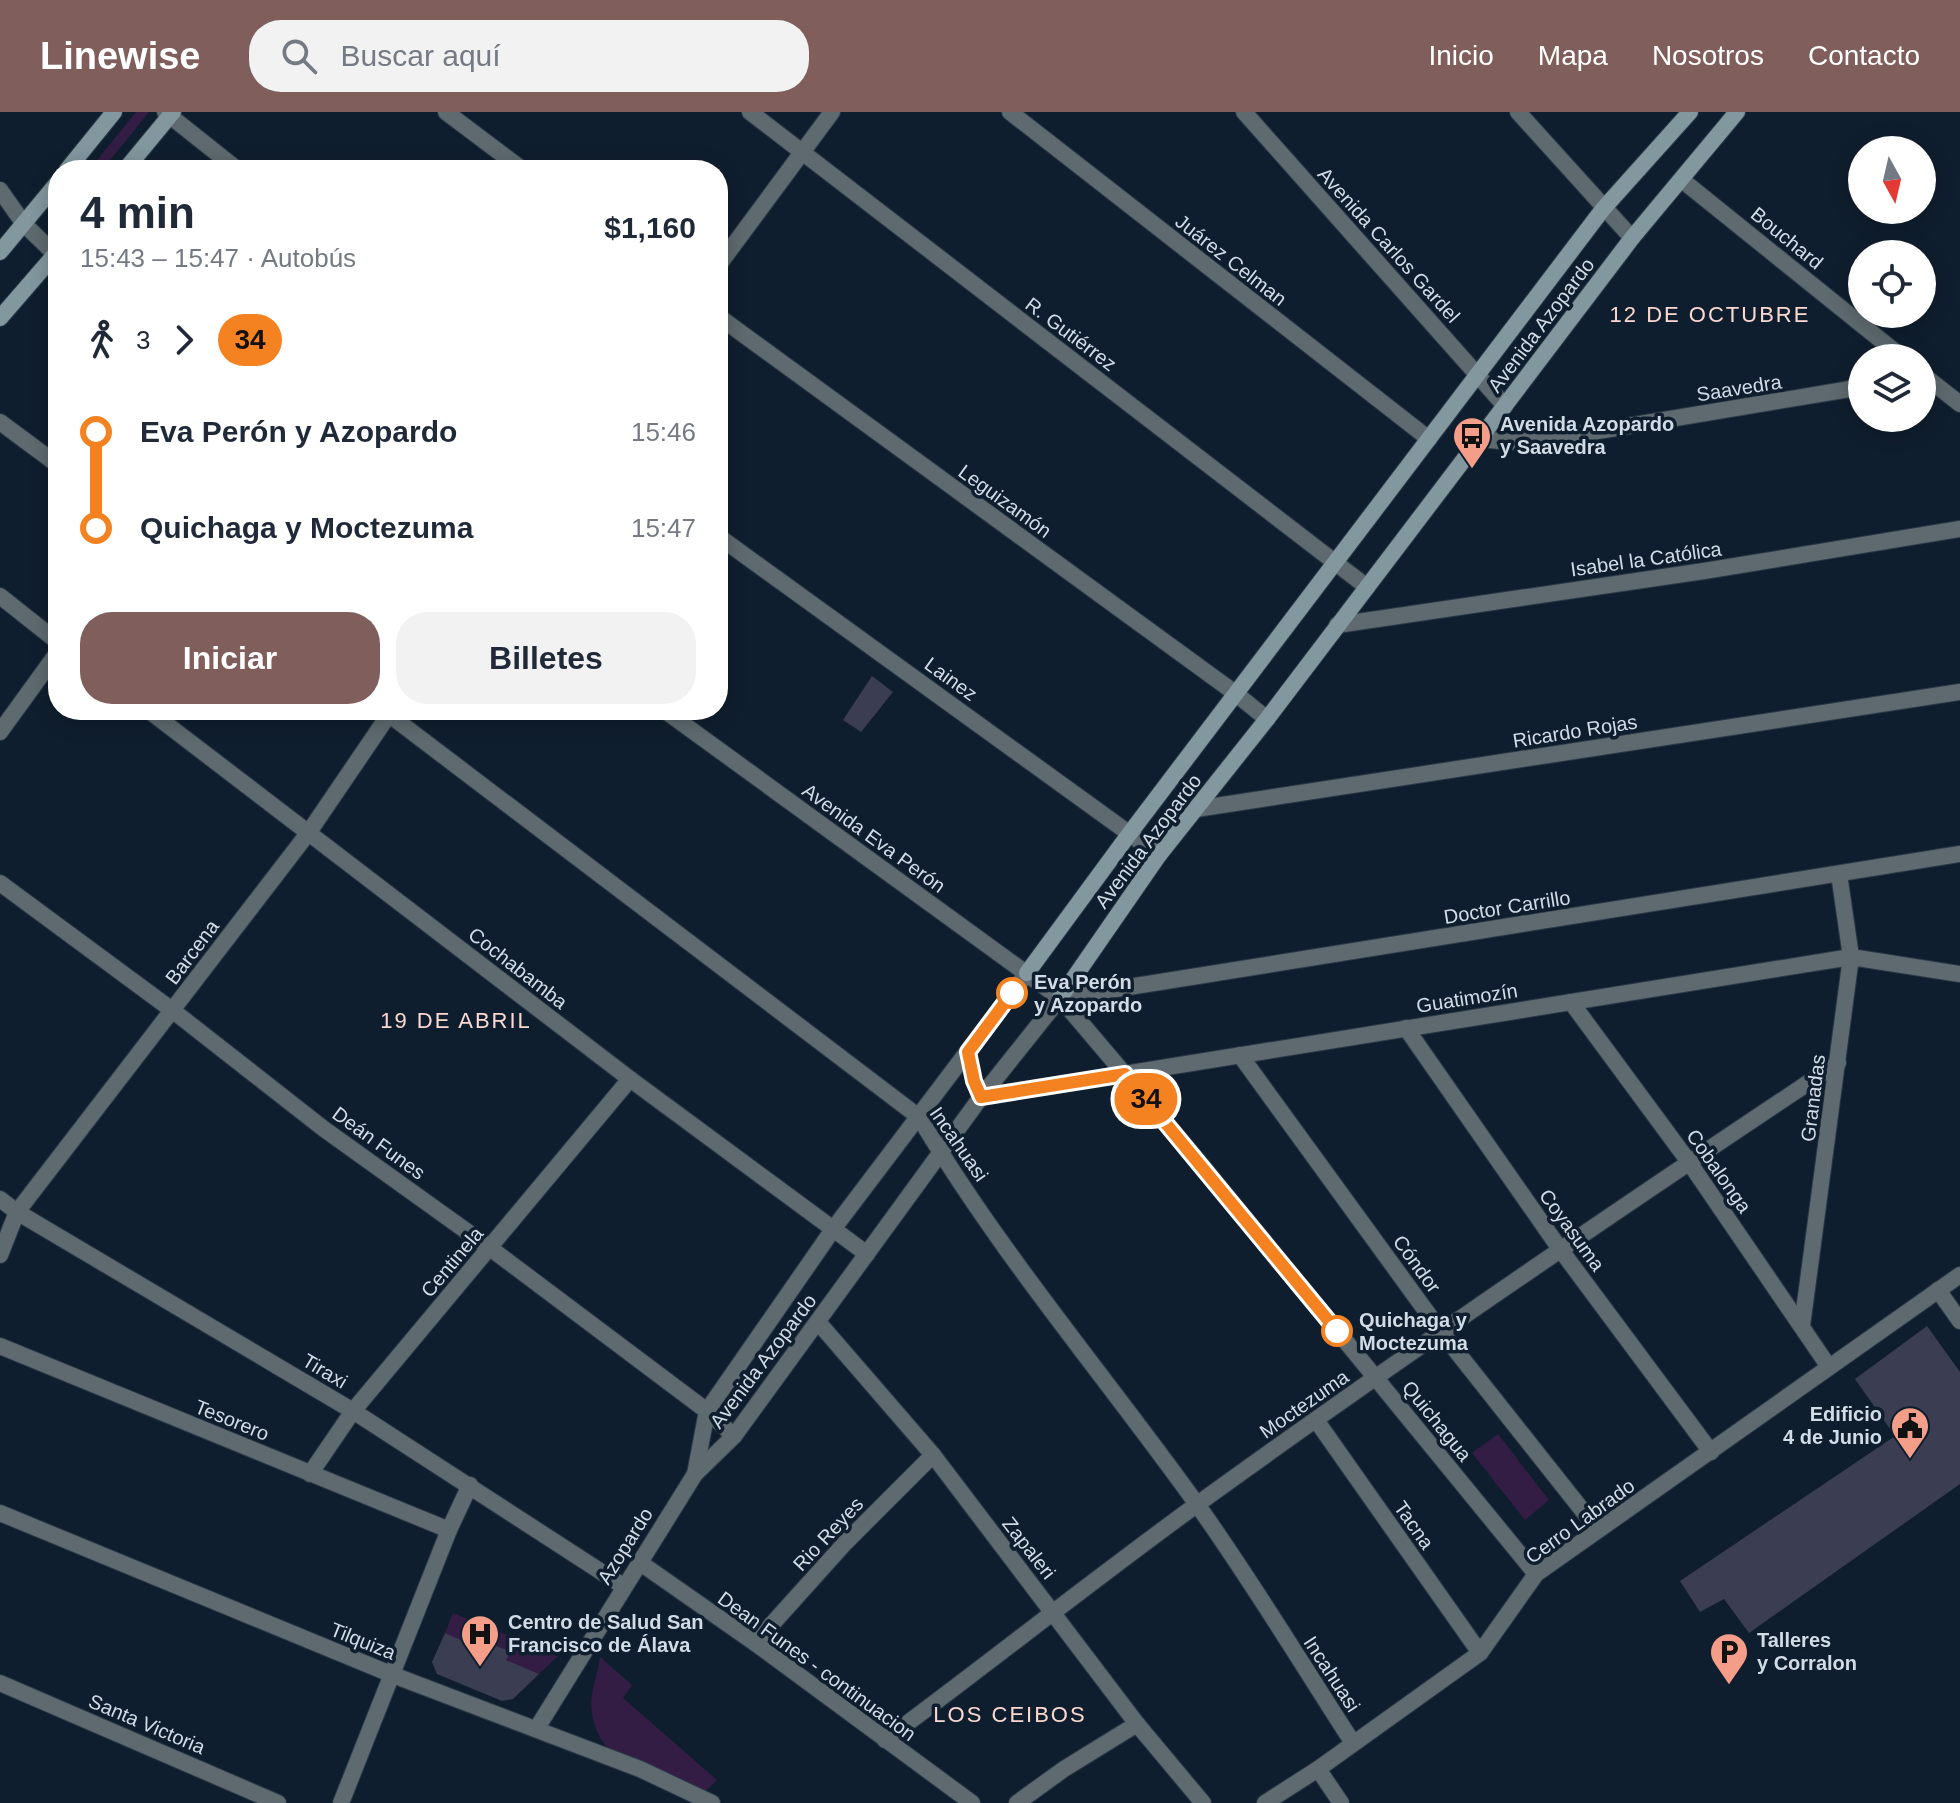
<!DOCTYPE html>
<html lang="es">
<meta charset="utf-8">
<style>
:root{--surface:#fff;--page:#f2f2f3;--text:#1f2937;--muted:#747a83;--accent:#7f5e5c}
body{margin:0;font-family:Arial,sans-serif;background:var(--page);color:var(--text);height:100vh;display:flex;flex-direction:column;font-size:30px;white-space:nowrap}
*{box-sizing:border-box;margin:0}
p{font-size:26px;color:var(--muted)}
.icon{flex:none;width:44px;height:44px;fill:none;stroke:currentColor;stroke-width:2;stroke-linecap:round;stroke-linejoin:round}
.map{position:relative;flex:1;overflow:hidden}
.sheet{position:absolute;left:48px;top:48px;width:680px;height:560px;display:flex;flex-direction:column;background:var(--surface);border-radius:32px;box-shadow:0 4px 20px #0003}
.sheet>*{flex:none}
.badge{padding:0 16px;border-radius:26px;font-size:28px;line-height:52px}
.needle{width:52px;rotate:172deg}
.controls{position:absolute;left:1848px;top:24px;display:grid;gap:16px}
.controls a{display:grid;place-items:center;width:88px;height:88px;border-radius:50%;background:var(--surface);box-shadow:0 4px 20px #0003;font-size:40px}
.map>.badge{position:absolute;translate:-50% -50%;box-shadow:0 0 0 4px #fff}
.legs{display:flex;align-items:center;gap:12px;height:88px;padding:0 32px;font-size:26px}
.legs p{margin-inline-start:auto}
.summary{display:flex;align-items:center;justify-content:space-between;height:136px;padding:0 32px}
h1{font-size:44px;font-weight:800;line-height:60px}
.cta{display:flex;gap:16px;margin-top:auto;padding:16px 32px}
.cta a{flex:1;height:92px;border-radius:32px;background:var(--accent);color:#fff;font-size:32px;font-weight:800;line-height:92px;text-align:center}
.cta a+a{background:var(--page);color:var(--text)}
ul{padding:0 32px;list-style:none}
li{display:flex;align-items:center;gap:28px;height:96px;font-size:30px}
li i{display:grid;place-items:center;width:12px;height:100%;margin:0 10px;background:currentColor}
li i::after{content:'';width:20px;height:20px;margin:-10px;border:6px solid;border-radius:50%;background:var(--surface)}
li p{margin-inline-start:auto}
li:first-child i{background:linear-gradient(#0000 50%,currentColor 0)}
li:last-child i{background:linear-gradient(currentColor 50%,#0000 0)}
header{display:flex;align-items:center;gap:48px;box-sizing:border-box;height:112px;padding:0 40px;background:var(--accent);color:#fff}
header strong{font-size:38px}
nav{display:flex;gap:44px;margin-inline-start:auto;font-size:28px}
.search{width:560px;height:72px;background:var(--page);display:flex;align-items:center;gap:20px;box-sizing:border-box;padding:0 28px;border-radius:32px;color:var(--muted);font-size:30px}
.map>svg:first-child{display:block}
</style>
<header>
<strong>Linewise</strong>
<div class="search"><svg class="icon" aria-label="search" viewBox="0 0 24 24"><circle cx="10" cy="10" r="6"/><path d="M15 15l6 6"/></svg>Buscar aquí</div>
<nav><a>Inicio</a><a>Mapa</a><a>Nosotros</a><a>Contacto</a></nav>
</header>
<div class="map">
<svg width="1960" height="1691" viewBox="0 0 1960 1691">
<rect width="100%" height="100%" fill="#0f1e2e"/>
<!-- green -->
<g fill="#331d44">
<path d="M136,0H149L102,58H89Z"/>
<path d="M1498,1322L1549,1388L1525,1408L1472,1341Z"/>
<path d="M453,1501L558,1544L539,1562L506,1548L510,1540H488L445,1521Z"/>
<path d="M600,1545L632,1573L623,1586L717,1668L701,1684C677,1673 624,1653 607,1635C599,1627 593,1611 592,1600C589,1581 598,1564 600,1545Z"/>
</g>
<!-- building -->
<g fill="#3b3d53">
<path d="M872,564L893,580L861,620L843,608Z"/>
<path d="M1927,1214L1960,1260V1372L1749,1521L1724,1487L1700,1500L1680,1469L1895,1324L1855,1267Z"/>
<path d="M445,1521L488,1540L494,1533L511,1540L506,1548L539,1562L513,1587L502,1589L437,1562L432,1550Z"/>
</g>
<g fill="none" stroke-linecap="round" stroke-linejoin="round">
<!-- street casing -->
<g stroke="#2a3948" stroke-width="18">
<g id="street">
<path d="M165,0L238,58"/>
<path d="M446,0L523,58"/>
<path d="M750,0L1367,475"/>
<path d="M1010,0L1429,327"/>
<path d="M1244,0L1505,294"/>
<path d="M1518,0L1632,126"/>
<path d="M1682,68L1903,246"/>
<path d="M0,78L24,112L58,145"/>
<path d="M718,154L832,0"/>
<path d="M718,204L1235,581L1267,607"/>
<path d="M1922,262L1960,292"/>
<path d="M0,310L58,353"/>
<path d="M1480,327L1510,330L1544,328L1862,275"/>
<path d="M718,424L1159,743"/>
<path d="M0,484L58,530"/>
<path d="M1337,513L1704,459L1960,417"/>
<path d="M148,598L630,967L867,1142"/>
<path d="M383,598L919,1005C1000,1141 1104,1263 1196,1391C1252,1469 1301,1551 1353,1631"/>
<path d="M664,598L1060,886L1195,1045L1536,1462"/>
<path d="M0,620L58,540"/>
<path d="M1196,697L1960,580"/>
<path d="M0,771L172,898L324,1017L490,1136L707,1299L734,1324"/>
<path d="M1060,886L1960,742"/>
<path d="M1571,890L1689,1050L1829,1255"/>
<path d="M1406,916L1560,1137L1711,1340"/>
<path d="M968,940L974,969L981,985"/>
<path d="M1240,943L1442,1221L1598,1418"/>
<path d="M981,985L1851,845L1960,862"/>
<path d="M0,1087L17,1100L353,1299L623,1474"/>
<path d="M0,1143L17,1100L309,720L392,598"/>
<path d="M1938,1178L1960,1209"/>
<path d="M818,1210L933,1343L1137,1612L1203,1691"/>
<path d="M1802,1214L1851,845L1839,762"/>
<path d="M0,1234L449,1418"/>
<path d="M1316,1308L1480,1541"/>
<path d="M310,1362L353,1299L630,967"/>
<path d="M695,1362L707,1299L834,1116L1027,861"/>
<path d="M0,1401L393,1563L640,1657L712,1691"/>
<path d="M639,1450L755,1531L972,1691"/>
<path d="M755,1531L845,1431L933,1343"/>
<path d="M0,1571L278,1691"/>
<path d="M537,1616L695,1362L734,1324L981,985L1060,886"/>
<path d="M885,1628C990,1550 1093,1468 1199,1391C1409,1239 1623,1094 1838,951"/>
<path d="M1318,1657L1341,1691"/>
<path d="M341,1691L449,1418L470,1373"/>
<path d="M1017,1691L1064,1657L1137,1612"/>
<path d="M1265,1691L1318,1657L1480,1541L1536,1462L1960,1163"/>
</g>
</g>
<!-- secondary casing -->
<g stroke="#2a3948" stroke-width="18">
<g id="secondary">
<path d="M67,58L114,0"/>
<path d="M125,58L173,0"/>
<path d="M0,140L58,70"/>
<path d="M0,206L58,139"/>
<path d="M1027,861L1130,721L1603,97L1690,0"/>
<path d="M1060,886L1159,743L1267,607L1632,126L1737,0"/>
</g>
</g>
<!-- street -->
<use href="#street" stroke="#5e6a6f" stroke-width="16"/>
<!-- secondary -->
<use href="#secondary" stroke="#82979e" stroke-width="16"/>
</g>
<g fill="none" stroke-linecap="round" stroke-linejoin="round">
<!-- line-1 casing -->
<g stroke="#fff" stroke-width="18">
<path id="line-1" d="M1012,881L968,940L974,969L981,985L1125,962L1337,1219"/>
</g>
<!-- line-1 -->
<use href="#line-1" stroke="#f58220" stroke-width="12"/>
</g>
<!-- icons -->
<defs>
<g id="bus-pin" transform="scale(2)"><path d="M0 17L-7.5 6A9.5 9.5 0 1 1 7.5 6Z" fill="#f49e8a" stroke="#0f1e2e"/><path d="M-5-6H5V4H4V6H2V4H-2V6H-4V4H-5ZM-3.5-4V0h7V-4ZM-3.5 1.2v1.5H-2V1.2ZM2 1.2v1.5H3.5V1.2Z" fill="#111"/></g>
<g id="civic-pin" transform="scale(2)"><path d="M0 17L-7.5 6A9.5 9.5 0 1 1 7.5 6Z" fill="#f49e8a" stroke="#0f1e2e"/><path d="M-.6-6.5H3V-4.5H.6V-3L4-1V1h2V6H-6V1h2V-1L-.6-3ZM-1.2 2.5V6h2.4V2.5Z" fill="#111"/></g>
<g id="hospital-pin" transform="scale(2)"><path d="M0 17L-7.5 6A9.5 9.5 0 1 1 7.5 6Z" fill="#f49e8a" stroke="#0f1e2e"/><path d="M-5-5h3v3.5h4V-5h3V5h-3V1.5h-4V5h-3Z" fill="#111"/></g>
<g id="parking-pin" transform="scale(2)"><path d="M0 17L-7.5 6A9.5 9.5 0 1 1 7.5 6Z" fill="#f49e8a" stroke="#0f1e2e"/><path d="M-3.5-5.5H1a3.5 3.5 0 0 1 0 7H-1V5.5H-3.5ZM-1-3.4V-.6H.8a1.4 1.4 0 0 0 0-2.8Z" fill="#111"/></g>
</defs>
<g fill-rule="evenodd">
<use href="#bus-pin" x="1472" y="324"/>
<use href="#civic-pin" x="1910" y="1314"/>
<use href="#hospital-pin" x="480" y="1522"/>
<use href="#parking-pin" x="1729" y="1540"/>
</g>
<!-- markers -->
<g fill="#fff" stroke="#f58220" stroke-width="4">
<circle cx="1012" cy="881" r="14"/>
<circle cx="1337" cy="1219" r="14"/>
</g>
<g text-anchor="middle" stroke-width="7" stroke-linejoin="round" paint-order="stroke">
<!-- street labels -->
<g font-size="20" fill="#d2dce7" stroke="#0f1e2e">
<text transform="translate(1787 126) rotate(39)" y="7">Bouchard</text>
<text transform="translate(1389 133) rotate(48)" y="7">Avenida Carlos Gardel</text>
<text transform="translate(1231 148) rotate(38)" y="7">Juárez Celman</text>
<text transform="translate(1541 213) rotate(-53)" y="7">Avenida Azopardo</text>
<text transform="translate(1071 222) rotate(37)" y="7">R. Gutiérrez</text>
<text transform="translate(1739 276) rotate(-9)" y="7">Saavedra</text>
<text transform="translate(1005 389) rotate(36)" y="7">Leguizamón</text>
<text transform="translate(1646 447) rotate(-8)" y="7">Isabel la Católica</text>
<text transform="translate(951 567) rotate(36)" y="7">Lainez</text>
<text transform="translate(1575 619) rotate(-9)" y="7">Ricardo Rojas</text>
<text transform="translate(874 726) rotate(36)" y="7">Avenida Eva Perón</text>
<text transform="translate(1148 729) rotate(-53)" y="7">Avenida Azopardo</text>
<text transform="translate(1507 795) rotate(-9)" y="7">Doctor Carrillo</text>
<text transform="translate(192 840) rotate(-53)" y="7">Barcena</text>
<text transform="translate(518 856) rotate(38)" y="7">Cochabamba</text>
<text transform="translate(1467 886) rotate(-9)" y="7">Guatimozín</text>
<text transform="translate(1813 986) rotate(-83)" y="7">Granadas</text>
<text transform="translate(379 1031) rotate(36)" y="7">Deán Funes</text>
<text transform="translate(959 1032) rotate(55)" y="7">Incahuasi</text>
<text transform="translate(1719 1059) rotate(55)" y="7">Cobalonga</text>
<text transform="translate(1572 1118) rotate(54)" y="7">Coyasuma</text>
<text transform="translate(452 1150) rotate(-50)" y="7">Centinela</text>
<text transform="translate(1417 1152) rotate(54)" y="7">Cóndor</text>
<text transform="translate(763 1249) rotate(-53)" y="7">Avenida Azopardo</text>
<text transform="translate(325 1259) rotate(31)" y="7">Tiraxi</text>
<text transform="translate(1304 1292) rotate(-35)" y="7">Moctezuma</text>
<text transform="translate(232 1308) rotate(22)" y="7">Tesorero</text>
<text transform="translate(1437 1309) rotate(51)" y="7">Quichagua</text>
<text transform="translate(1580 1409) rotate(-36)" y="7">Cerro Labrado</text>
<text transform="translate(1414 1413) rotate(55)" y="7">Tacna</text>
<text transform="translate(828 1422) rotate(-47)" y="7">Rio Reyes</text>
<text transform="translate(625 1434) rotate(-58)" y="7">Azopardo</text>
<text transform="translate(1029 1436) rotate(52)" y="7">Zapaleri</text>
<text transform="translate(363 1529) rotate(22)" y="7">Tilquiza</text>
<text transform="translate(817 1554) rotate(36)" y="7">Dean Funes - continuacion</text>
<text transform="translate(1332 1562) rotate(57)" y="7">Incahuasi</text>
<text transform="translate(147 1612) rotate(23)" y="7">Santa Victoria</text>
</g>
<!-- poi labels -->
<g font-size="20" font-weight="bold" fill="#d2dce7" stroke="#0f1e2e" text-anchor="start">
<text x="1500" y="319">Avenida Azopardo<tspan x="1500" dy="23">y Saavedra</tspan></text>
<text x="1882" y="1309" text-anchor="end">Edificio<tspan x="1882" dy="23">4 de Junio</tspan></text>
<text x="508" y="1517">Centro de Salud San<tspan x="508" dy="23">Francisco de Álava</tspan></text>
<text x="1757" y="1535">Talleres<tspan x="1757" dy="23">y Corralon</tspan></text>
</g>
<!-- stop labels -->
<g font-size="20" font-weight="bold" fill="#d2dce7" stroke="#0f1e2e" text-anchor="start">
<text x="1034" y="877">Eva Perón<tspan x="1034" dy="23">y Azopardo</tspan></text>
<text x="1359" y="1215">Quichaga y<tspan x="1359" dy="23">Moctezuma</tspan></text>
</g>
<!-- neighbourhood labels -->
<g font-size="22" letter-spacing="2" fill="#fad8d0" stroke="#0f1e2e">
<text x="1710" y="210">12 DE OCTUBRE</text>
<text x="456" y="916">19 DE ABRIL</text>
<text x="1010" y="1610">LOS CEIBOS</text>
</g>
</g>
</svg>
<div class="controls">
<a><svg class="needle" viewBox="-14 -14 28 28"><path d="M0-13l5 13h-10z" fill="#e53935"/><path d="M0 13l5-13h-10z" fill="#747a83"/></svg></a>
<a><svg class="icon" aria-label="locate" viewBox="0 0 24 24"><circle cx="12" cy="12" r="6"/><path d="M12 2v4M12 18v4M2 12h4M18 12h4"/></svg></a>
<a><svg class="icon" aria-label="layers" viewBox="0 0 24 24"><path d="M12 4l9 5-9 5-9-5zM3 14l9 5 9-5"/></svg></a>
</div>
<b class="badge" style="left:1146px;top:987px;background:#f58220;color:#111">34</b>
<section class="sheet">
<div class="summary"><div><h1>4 min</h1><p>15:43 – 15:47 · Autobús</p></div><b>$1,160</b></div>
<div class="legs"><svg class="icon" aria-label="walk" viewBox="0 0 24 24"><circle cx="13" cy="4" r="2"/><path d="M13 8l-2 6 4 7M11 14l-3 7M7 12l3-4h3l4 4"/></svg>3<svg class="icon" aria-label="forward" viewBox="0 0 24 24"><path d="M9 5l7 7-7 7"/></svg><b class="badge" style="background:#f58220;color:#111">34</b></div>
<ul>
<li><i style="color:#f58220"></i><b>Eva Perón y Azopardo</b><p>15:46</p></li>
<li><i style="color:#f58220"></i><b>Quichaga y Moctezuma</b><p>15:47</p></li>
</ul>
<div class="cta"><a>Iniciar</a><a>Billetes</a></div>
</section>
</div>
